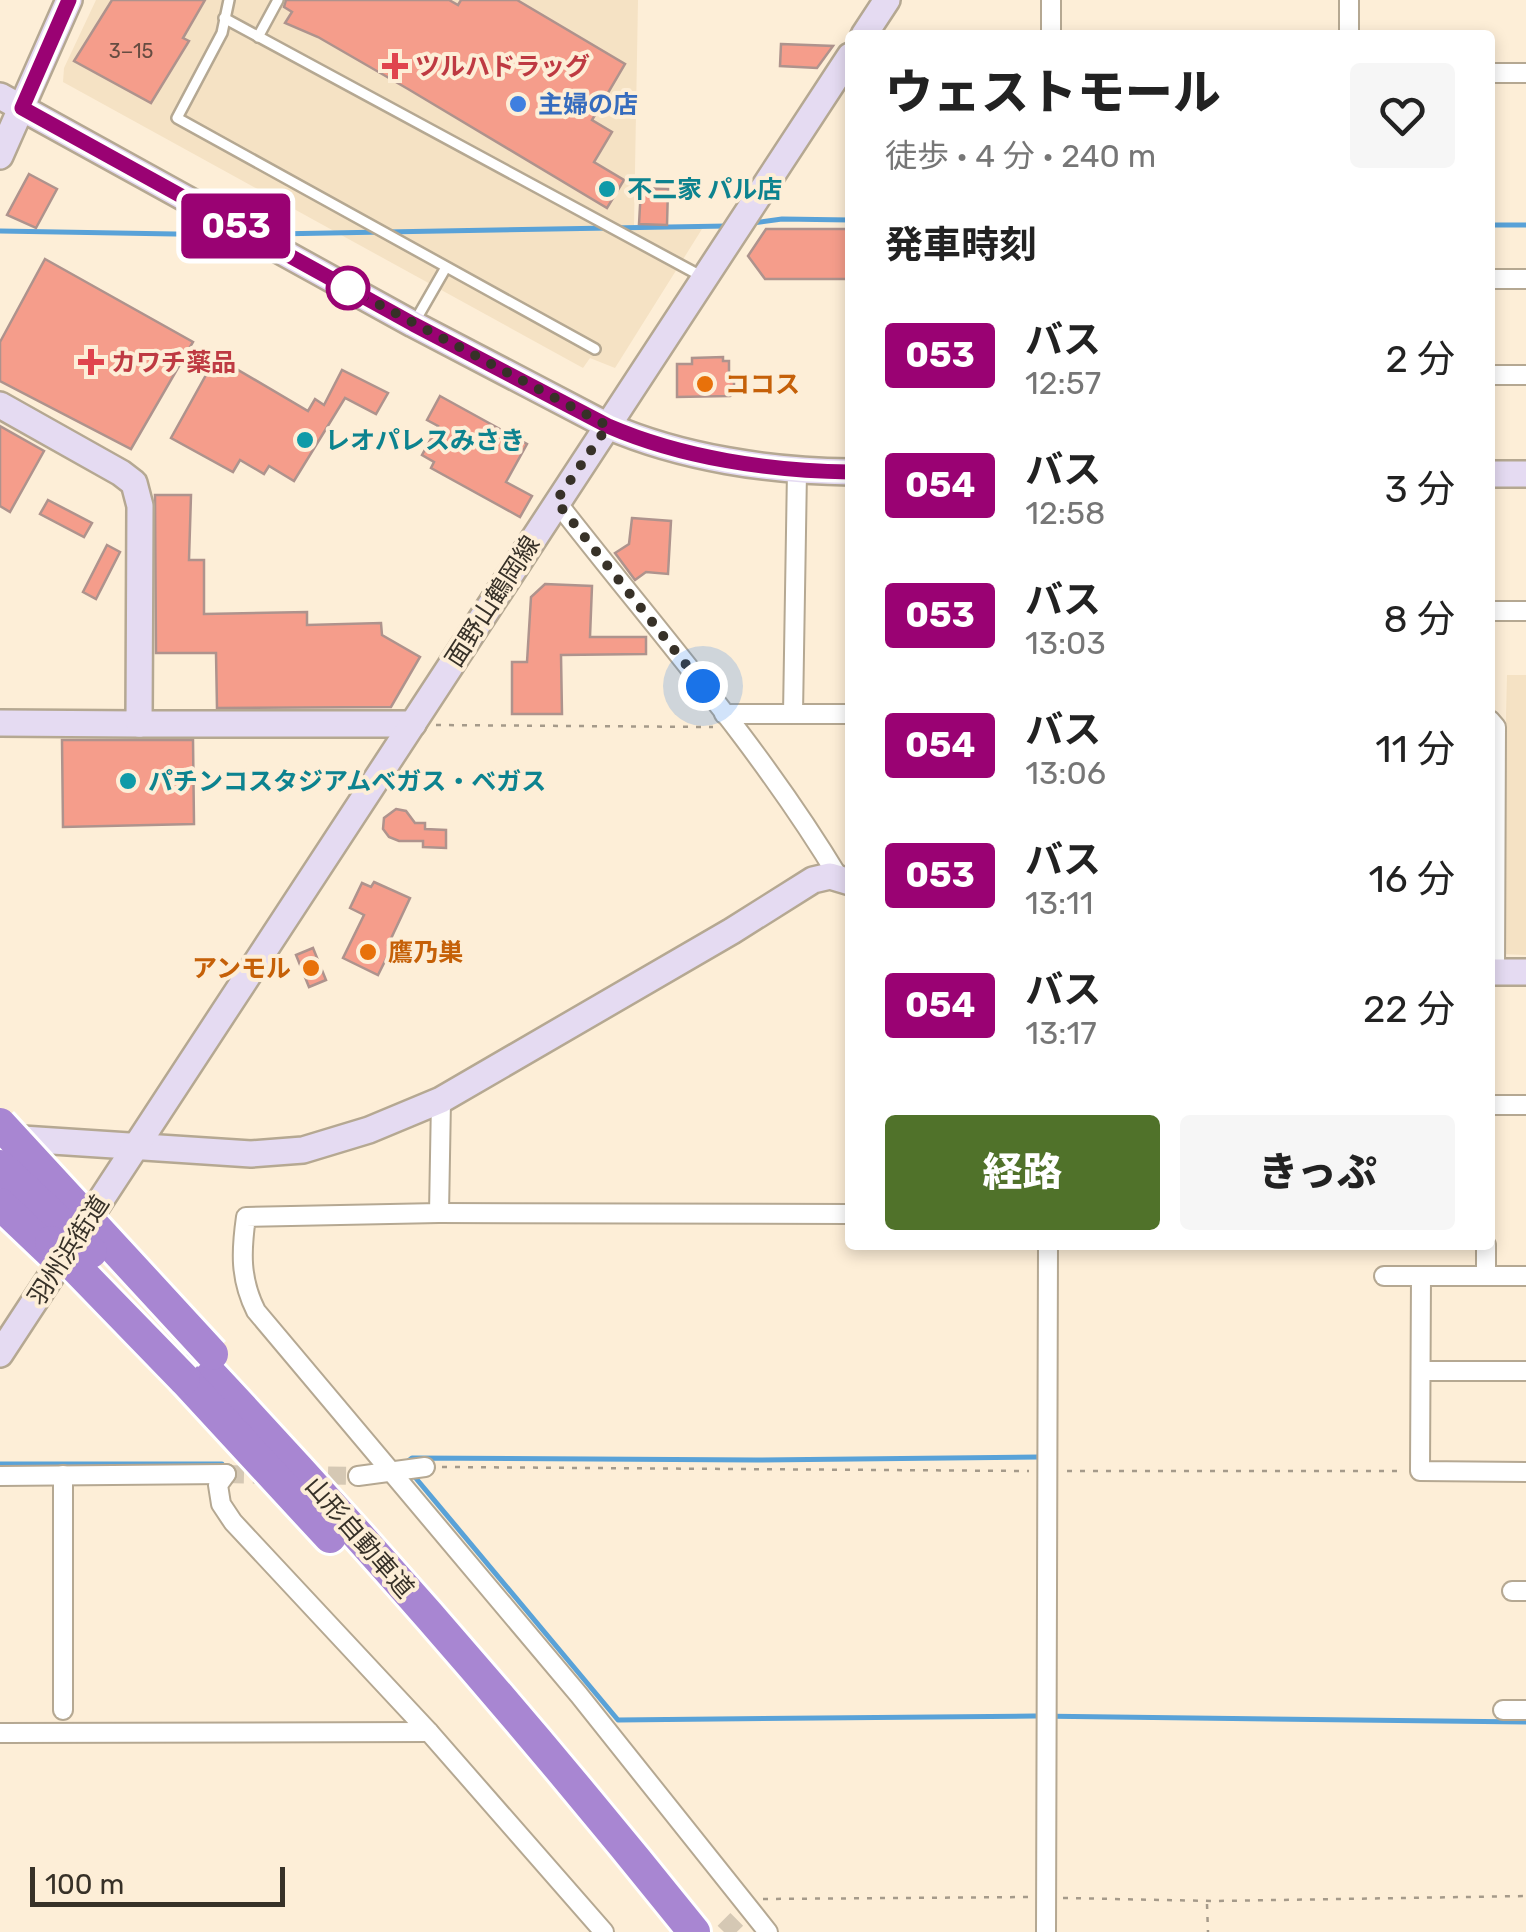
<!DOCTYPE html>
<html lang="ja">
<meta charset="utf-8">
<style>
:root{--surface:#fff;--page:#f6f6f6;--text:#222;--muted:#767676;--accent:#50722a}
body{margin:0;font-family:Rubik,"Noto Sans JP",sans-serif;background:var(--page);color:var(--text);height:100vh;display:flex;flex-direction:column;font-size:38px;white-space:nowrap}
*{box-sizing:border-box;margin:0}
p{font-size:32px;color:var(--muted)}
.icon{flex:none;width:55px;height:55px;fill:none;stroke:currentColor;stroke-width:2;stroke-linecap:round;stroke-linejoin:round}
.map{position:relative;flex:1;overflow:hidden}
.drawer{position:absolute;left:845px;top:30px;width:650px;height:1220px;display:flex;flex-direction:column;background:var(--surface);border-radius:10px;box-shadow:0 5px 15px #0003}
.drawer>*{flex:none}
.badge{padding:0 20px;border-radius:8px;font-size:35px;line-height:65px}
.scale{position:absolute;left:30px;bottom:25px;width:255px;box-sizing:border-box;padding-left:10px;border:5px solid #373128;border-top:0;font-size:28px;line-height:35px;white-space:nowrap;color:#373128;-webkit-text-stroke:8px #fdeed7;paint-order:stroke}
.you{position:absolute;width:50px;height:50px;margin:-25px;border:8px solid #fff;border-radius:50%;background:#1a73e8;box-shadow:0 0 0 15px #1a73e833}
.map>.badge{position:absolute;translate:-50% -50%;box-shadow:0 0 0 5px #fff}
h2{padding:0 40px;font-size:38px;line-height:90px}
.round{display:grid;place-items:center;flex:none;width:105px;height:105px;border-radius:10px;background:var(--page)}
.overview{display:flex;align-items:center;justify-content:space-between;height:170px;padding:0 40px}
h1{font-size:48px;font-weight:800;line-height:75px}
.primary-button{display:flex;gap:20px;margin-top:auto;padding:20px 40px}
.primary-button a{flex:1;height:115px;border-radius:10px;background:var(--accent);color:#fff;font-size:40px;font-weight:800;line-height:115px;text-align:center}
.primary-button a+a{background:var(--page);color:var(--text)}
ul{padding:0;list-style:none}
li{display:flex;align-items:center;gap:30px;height:130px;padding:0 40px}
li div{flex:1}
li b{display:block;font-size:38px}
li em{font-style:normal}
li .badge{min-width:110px;font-weight:700;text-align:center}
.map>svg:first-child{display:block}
</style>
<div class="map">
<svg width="1526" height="1932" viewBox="0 0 1526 1932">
<rect width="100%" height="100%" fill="#fdeed7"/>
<!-- built -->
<g fill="#f5e2c4">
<path d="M96,0H638L634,226L702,229L615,368L590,358L583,368L63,82L64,68Z"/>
<path d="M1507,675H1526V955L1500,954Z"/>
</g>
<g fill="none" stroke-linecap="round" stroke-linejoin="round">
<!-- stream -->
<g stroke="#59a2d8" stroke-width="5">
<path d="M753,223L782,219L850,220"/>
<path d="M1490,225H1526"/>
<path d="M0,231L233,235"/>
<path d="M274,234L727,226"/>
<path d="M407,1462L412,1458L756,1460L1038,1457"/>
<path d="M0,1464H222"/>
<path d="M414,1476L618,1720L1034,1716L1526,1722"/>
</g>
</g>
<!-- building -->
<g fill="#f59d8b" stroke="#ae938d" stroke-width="2.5">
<path d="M112,0H205L183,38L189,41L151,103L74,61Z"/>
<path d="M286,0H449L458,5L461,0H517L625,64L592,120L612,132L594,162L624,180L607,208L408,89L318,37L285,23L292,12L284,7Z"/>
<path d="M781,44L833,46L817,68L780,66Z"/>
<path d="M29,174L57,189L36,228L7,215Z"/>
<path d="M641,188L668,189L667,225L639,224Z"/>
<path d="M766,229H850V279H765L748,256Z"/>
<path d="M45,259L193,342L131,449L0,381V342Z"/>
<path d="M216,357L308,411L315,399L324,405L342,370L388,393L376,414L345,398L294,481L269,466L264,474L240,460L233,472L171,438Z"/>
<path d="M723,357V361H729V375L734,374V393L730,396L677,397V364H692V358Z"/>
<path d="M440,396L527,444L506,482L532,496L520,517L431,468L434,462L422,455L438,426L427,420Z"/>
<path d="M0,426L44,451L10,512L0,506Z"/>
<path d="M155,495H191L189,560H204V614L307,612V625L381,623L382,635L420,657L391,707L217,708L216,653H156Z"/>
<path d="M48,500L92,523L84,537L40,514Z"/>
<path d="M632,518L671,521L668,574L646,572L635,580L615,553L629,544Z"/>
<path d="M107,545L120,552L96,599L83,592Z"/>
<path d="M545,584L592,586L590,637H646V654L561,655L562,714H512V662H527L531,597Z"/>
<path d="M62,740H193L194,824L63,827Z"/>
<path d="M396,809L406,811L415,823H425V829L446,830V848L423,847V841H399L389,837L383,829L384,818Z"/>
<path d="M374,882L410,898L388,945L392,947L378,975L343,958L364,915L350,908L362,883L371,887Z"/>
<path d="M313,948L326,980L309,987L296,955Z"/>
</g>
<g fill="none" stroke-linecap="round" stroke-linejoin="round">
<!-- street-tunnel -->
<g stroke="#d5c8b4" stroke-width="18" stroke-dasharray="18 9" stroke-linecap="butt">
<path d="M226,1474L270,1475"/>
<path d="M301,1475L358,1476"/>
<path d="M724,1932L749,1907"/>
</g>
<!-- lane casing -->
<g stroke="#b5a892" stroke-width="14">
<g id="lane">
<path d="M229,0L222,33L177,118L595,349"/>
<path d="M224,18L701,276"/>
<path d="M258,37L278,0"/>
<path d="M414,323L445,269"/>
</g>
</g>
<!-- street casing -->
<g stroke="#b5a892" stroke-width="22">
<g id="street">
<path d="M1051,35V0"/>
<path d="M1349,35V0"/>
<path d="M1490,73H1526"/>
<path d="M1490,279H1526"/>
<path d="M1490,375H1526"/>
<path d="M556,501C652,625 758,743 839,878"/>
<path d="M1490,611H1526"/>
<path d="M724,714H850"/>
<path d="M793,714L797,471"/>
<path d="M1490,720L1496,727L1495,972"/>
<path d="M441,1100L439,1213L246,1217C241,1252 240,1279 256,1311L579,1695L768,1932"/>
<path d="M1490,1105H1526"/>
<path d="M439,1213L850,1214"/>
<path d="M1384,1276H1526"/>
<path d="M1421,1276L1420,1471L1526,1472"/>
<path d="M1486,1276V1245"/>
<path d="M1421,1371H1526"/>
<path d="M226,1474L218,1485L221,1504L233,1522L429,1732L604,1932"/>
<path d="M63,1475V1710"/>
<path d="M0,1476L226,1474"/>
<path d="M358,1476L425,1467"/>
<path d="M1512,1591H1526"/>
<path d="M1503,1710H1526"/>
<path d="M0,1733L429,1732"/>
<path d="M1046,1932L1048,1245"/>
</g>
</g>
<!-- secondary casing -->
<g stroke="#b5a892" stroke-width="30">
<g id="secondary">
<path d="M864,35L887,0"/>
<path d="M0,96L413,324L608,426C682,458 770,471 850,472"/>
<path d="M0,156L69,0"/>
<path d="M0,405L121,473L134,483L140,506L139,724L0,723"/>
<path d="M1490,474H1526"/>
<path d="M139,724H413"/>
<path d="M1490,972H1526"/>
<path d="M7,1138L251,1154L303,1150L369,1130L441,1100L732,931L813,880L830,876L850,882"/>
<path d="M0,1354L850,56"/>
</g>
</g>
<!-- highway casing -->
<g stroke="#fff" stroke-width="38">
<g id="highway">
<path d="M200,1363C372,1546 537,1736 694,1932"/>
<path d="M184,1379L330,1537"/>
</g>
</g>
<!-- path -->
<g stroke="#a59a8a" stroke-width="2.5" stroke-dasharray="5 8" stroke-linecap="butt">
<path d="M436,725L713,727"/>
<path d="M442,1467L1029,1471"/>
<path d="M1067,1471H1404"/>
<path d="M1063,1898L1214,1901L1526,1896"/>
<path d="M763,1899L1030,1897"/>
<path d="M1207,1904L1208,1932"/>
</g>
<!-- lane -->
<use href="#lane" stroke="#fff" stroke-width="9"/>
<!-- street -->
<use href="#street" stroke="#fff" stroke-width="18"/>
<!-- secondary -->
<use href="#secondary" stroke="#e5dbf2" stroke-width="25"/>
<!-- highway -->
<use href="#highway" stroke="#a886d2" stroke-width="32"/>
<!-- highway-bridge casing -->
<g stroke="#fff" stroke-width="38" stroke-linecap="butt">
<g id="highway-bridge">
<path d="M0,1124L212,1354"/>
<path d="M0,1166L91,1252"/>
<path d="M0,1204L61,1262"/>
<path d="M51,1242L184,1379"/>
</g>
</g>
<!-- highway-bridge -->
<use href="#highway-bridge" stroke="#a886d2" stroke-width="32"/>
</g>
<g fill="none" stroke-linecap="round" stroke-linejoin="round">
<!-- line casing -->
<g stroke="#fff" stroke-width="22">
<path id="line" d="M69,0L22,108L413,324L608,426C682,458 770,471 850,472"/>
</g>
<!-- line -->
<use href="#line" stroke="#9a0273" stroke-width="15"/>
<!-- walk -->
<path stroke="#373128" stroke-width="10" stroke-dasharray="0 18" d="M348,288L608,426L556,501L703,686"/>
</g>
<!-- markers -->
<g fill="#e0444e" stroke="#fdeed7" stroke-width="4">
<path d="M390 51h10v10h10v10h-10v10h-10v-10h-10v-10h10z"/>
<path d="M86 347h10v10h10v10h-10v10h-10v-10h-10v-10h10z"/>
</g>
<circle fill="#3f7fe0" stroke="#fdeed7" stroke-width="4" cx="518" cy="104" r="10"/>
<g fill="#0f9aa8" stroke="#fdeed7" stroke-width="4">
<circle cx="607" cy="189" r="10"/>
<circle cx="305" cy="440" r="10"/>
<circle cx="128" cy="781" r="10"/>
</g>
<circle fill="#fff" stroke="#9a0273" stroke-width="5" cx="348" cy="288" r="20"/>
<g fill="#e8710a" stroke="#fdeed7" stroke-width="4">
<circle cx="705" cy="384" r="10"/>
<circle cx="368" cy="952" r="10"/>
<circle cx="311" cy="968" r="10"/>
</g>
<g text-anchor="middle" stroke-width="8" stroke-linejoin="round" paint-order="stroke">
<!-- number labels -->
<g font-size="20" fill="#664c41">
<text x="131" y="58">3−15</text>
</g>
<!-- health labels -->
<g font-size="25" font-weight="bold" fill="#be3a42" stroke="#fdeed7" text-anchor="start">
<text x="415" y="75">ツルハドラッグ</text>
<text x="111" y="371">カワチ薬品</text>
</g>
<!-- shop labels -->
<g font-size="25" font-weight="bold" fill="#366cbe" stroke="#fdeed7" text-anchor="start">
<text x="538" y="113">主婦の店</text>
</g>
<!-- culture labels -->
<g font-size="25" font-weight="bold" fill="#0d838f" stroke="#fdeed7" text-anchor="start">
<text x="627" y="198">不二家 パル店</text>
<text x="325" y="449">レオパレスみさき</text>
<text x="148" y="790">パチンコスタジアムベガス・ベガス</text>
</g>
<!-- food labels -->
<g font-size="25" font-weight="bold" fill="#c56008" stroke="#fdeed7" text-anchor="start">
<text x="725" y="393">ココス</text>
<text x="388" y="961">鷹乃巣</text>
<text x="291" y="977" text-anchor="end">アンモル</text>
</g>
<!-- street labels -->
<g font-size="25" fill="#373128" stroke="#fdeed7">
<text transform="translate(492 601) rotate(-57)" y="9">面野山鶴岡線</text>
<text transform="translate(68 1250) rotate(-57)" y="9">羽州浜街道</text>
<text transform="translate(360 1537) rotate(49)" y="9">山形自動車道</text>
</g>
</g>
</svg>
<div class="scale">100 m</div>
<div class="you" style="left:703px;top:686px"></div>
<b class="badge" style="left:236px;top:226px;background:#9a0273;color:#fff">053</b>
<section class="drawer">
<div class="overview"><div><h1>ウェストモール</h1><p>徒歩 · 4 分 · 240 m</p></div><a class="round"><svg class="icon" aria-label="heart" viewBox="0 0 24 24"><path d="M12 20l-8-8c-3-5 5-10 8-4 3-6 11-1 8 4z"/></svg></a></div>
<h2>発車時刻</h2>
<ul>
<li><span class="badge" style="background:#9a0273;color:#fff">053</span><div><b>バス</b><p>12:57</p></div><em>2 分</em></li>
<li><span class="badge" style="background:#9a0273;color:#fff">054</span><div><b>バス</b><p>12:58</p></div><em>3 分</em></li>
<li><span class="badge" style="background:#9a0273;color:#fff">053</span><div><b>バス</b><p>13:03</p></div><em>8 分</em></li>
<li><span class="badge" style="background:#9a0273;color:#fff">054</span><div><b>バス</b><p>13:06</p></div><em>11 分</em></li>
<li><span class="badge" style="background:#9a0273;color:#fff">053</span><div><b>バス</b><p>13:11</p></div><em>16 分</em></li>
<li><span class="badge" style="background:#9a0273;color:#fff">054</span><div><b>バス</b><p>13:17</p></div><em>22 分</em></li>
</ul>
<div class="primary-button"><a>経路</a><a>きっぷ</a></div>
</section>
</div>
